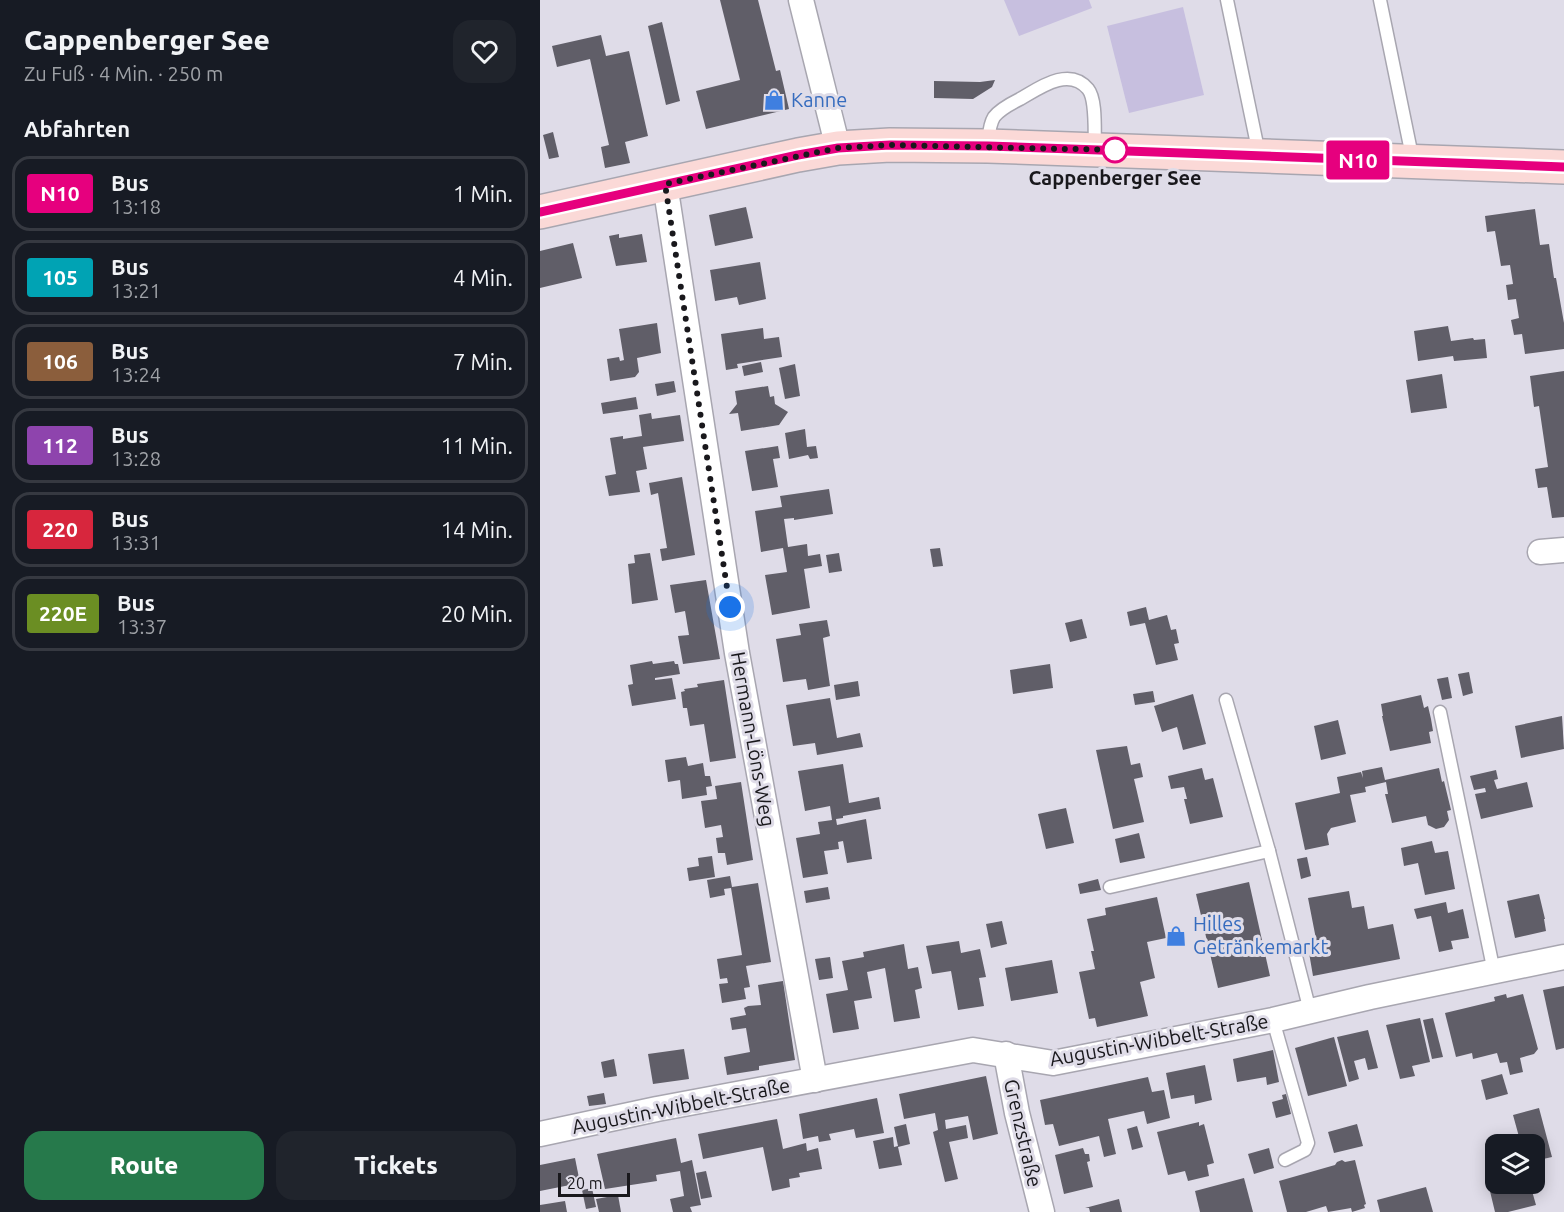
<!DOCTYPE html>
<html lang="de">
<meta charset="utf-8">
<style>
:root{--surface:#171b24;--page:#20242c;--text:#f1f3f6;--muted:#9ea1a6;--line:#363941;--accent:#26794b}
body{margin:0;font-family:Ubuntu,sans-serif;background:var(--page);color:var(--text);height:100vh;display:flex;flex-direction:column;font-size:22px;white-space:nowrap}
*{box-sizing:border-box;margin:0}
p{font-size:20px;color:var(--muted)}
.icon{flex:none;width:33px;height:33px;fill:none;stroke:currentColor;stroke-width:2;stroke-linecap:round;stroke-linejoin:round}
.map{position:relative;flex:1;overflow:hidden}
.drawer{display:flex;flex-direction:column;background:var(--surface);width:540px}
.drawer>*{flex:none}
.badge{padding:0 12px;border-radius:4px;font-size:21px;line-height:39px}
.buttons{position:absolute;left:945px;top:1134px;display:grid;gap:12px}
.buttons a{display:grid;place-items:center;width:60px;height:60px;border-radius:12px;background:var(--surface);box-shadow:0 3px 15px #0003;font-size:30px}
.scale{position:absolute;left:18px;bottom:15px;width:72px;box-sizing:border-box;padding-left:6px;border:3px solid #19181c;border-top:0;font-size:16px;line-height:21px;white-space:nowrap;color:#19181c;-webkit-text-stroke:4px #dfdce8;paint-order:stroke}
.you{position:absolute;width:30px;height:30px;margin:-15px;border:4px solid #fff;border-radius:50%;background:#1a73e8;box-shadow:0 0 0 9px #1a73e833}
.map>.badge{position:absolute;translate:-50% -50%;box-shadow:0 0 0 3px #fff}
h2{padding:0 24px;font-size:22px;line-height:54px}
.round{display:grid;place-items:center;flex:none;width:63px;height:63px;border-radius:18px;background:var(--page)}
.overview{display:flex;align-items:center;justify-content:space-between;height:102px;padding:0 24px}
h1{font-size:28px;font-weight:800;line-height:45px}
.primary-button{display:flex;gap:12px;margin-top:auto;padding:12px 24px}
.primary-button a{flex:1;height:69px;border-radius:18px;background:var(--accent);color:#fff;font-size:24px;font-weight:800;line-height:69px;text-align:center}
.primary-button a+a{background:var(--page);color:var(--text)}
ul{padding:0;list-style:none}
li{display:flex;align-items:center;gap:18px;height:75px;margin:0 12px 9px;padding:0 12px;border:3px solid var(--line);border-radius:18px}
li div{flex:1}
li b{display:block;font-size:22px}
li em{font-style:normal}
li .badge{min-width:66px;font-weight:700;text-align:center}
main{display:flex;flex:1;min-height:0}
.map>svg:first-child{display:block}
</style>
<main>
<section class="drawer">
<div class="overview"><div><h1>Cappenberger See</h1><p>Zu Fuß · 4 Min. · 250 m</p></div><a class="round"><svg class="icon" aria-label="heart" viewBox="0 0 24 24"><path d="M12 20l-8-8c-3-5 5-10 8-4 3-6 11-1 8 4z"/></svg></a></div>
<h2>Abfahrten</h2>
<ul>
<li><span class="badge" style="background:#e6007e;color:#fff">N10</span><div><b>Bus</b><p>13:18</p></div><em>1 Min.</em></li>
<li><span class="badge" style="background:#00a3b4;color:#fff">105</span><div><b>Bus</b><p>13:21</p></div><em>4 Min.</em></li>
<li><span class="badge" style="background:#8b5e3c;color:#fff">106</span><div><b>Bus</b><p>13:24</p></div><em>7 Min.</em></li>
<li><span class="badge" style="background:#8e44ad;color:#fff">112</span><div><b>Bus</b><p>13:28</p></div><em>11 Min.</em></li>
<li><span class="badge" style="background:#d7263d;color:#fff">220</span><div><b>Bus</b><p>13:31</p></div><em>14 Min.</em></li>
<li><span class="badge" style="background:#6b8e23;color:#fff">220E</span><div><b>Bus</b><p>13:37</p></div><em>20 Min.</em></li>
</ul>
<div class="primary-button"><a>Route</a><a>Tickets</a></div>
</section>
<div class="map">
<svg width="1024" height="1212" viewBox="0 0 1024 1212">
<rect width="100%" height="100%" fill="#dfdce8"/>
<!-- green -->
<g fill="#c7bfdf">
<path d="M464,0H549L552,8L479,36Z"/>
<path d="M643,7L664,95L589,113L567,26Z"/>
</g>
<!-- building -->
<g fill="#605e68">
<path d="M180,0H218L236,71L240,70L249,109L166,129L156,91L200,80Z"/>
<path d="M122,22L140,101L126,105L108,26Z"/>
<path d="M61,35L66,56L89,51L108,136L85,142L90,163L65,168L61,147L69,145L50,59L17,67L12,46Z"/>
<path d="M455,80L452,87L433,99L394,98V81L440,82Z"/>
<path d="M13,132L19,157L9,159L3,135Z"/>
<path d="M206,207L213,238L175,246L169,215Z"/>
<path d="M995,209L1000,245L1009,244L1014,278H1016L1024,323V349L985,354L982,334L974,335L971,320L979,318L976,299L968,300L966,285L973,284L970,265L961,266L955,231L947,232L945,216Z"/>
<path d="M79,234V238L102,234L107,262L76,266L69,236Z"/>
<path d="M33,243L42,278L0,288V251Z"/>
<path d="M220,262L226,299L199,305L197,297L175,301L170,270Z"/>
<path d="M117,323L121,353L97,358L99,372L95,377L70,381L67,359L79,357L80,361L84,360L79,329Z"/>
<path d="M908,326L911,341L933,338L934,340L945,339L947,358L914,361L913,356L878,361L874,331Z"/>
<path d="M223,328L224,339L239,337L242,357L197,364L198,368L186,370L181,334Z"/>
<path d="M221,362L223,372L204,376L202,366Z"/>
<path d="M255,364L260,396L245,399L239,368Z"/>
<path d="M1024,371V517L1012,518L1007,487L998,488L995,469L1008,467L999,406L994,407L990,376Z"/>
<path d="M902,374L907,408L871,413L866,380Z"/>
<path d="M134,381L136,392L117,396L115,384Z"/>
<path d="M228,386L230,397L234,396L235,404L248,412L239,425L201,431L198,413L189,414L197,404L195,391Z"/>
<path d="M96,397L98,409L63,414L61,403Z"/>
<path d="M111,413L112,419L140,415L144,441L103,447L107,469L96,471L100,492L69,496L65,476L76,474L70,438L83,436V439L102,436L99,415Z"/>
<path d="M265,429L267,447L276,446L278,458L270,459L268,455L249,459L245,433Z"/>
<path d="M238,446L240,458L233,459L238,487L212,491L205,451Z"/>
<path d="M142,477L155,555L122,561L120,549L127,548L118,493L111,495L109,483Z"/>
<path d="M289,489L293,514L254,520V518L244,519L248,547L267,544L268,556L280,554L282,566L264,569L270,608L232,615L225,575L247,572L243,548L221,552L215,511L242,507L240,496Z"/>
<path d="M400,548L403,566L393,567L390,549Z"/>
<path d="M110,553L118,600L92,604L88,564L95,563L94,555Z"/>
<path d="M299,553L302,571L289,573L286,555Z"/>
<path d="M166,580L180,659L143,664L138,636L149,635L145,611L135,613L130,585Z"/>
<path d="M606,607L609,620L627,615L631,630L636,629L639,643L634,644L638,660L616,665L605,623L590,626L587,612Z"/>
<path d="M542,619L547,638L530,642L525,623Z"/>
<path d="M287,620L290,636L283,638L290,686L268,690L266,679L243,682L236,639L261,635L259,624Z"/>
<path d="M112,661L113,664L134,661L135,664H138L140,674L115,678V680L132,678L136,699L92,706L88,685L93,684L90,665Z"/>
<path d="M510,664L513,688L473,694L470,670Z"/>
<path d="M929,672L933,693L923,696L918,674Z"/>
<path d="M908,677L912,698L902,700L897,679Z"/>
<path d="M184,680L196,758L170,762L164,724L150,726L147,708H143L141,692L145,691L144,689L158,687L157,684Z"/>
<path d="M318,681L320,696L296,700L294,685Z"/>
<path d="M613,691L615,702L595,705L593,694Z"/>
<path d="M653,694L666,744L643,750L637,727L622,732L614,706Z"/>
<path d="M881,695L884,708L888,706L891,719L893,731L889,732L891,743L850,751L842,716H843L841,704Z"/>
<path d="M290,698L297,738L320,733L323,747L277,755L275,743L253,746L246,705Z"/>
<path d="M1022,716L1024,749L981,758L975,726Z"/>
<path d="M798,720L806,754L781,760L774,726Z"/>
<path d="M587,746L591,765L600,763L603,777L594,779L604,822L573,829L556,750Z"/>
<path d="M146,757L148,766L163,763L165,776H170L172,786L166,787L167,795L142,799L140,780L128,782L125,760Z"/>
<path d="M303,764L309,803L339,797L341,809L303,816V818L296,819L297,825L326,819L332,859L307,863L303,841L298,842L299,849L284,851L288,874L263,878L256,838L280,834L278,822L292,820L290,806L265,811L258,771Z"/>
<path d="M842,767L845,780L899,768L902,782L904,781L911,810L907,811L909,820L904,827L896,829L888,825L886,816L852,823L845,794H848L846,782L825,787L826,792L810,795L816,822L791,828L787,834L789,845L765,850L755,803L800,793L797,777L821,772L823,778L822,771Z"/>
<path d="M662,768L665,780L673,778L683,817L650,824L644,799H647L644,787L631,789L628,776Z"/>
<path d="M956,770L958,779L954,780L957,789L987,782L993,807L941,819L935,794L946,792L945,788L934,790L930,776Z"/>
<path d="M201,782L213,860L187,865L185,853H178L176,838L183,837L181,825L165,828L161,801L177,799L175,786Z"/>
<path d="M526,808L534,843L506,849L498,814Z"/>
<path d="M599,833L605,858L580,863L575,839Z"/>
<path d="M892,841L895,853L908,851L915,889L885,895L878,863L864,866L861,848Z"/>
<path d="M172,856L175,877L149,881L147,868L159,866L158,858Z"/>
<path d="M767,857L771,876L761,879L757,859Z"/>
<path d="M190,876L192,887L218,883L231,962L206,966L210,987L204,988L206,999L182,1003L179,984L188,983L187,978L180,979L177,959L202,955L191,888L184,889L185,895L170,898L167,880Z"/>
<path d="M558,879L561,890L540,894L538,884Z"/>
<path d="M709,882L730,976L678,988L656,894Z"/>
<path d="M288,887L290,899L266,903L264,891Z"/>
<path d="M809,891L812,908L824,906L828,929L853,924L860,959L773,976L767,941L776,939L768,898Z"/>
<path d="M999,894L1005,919H1004L1006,931L975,938L967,901Z"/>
<path d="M617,897L626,938L607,942L615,978L600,982L608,1016L557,1027L555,1018L549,1019L539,972L555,969L551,951H554L547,919L566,915L565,908Z"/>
<path d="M906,902L908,913L923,909L929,938L911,941L913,949L899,952L891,916L877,919L874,909Z"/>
<path d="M462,921L467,944L451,948L446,924Z"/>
<path d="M419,941L421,953L440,949L446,977L439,978L444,1006L418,1010L411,971L392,974L386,946Z"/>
<path d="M364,944L368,969L378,967L382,988L375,990L380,1018L354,1022L345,968L327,972L332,998L314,1001L319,1029L293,1033L286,994L308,990L302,961L324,957L323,952Z"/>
<path d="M290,957L293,978L279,980L275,959Z"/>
<path d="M512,960L518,993L471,1001L465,968Z"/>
<path d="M243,981L255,1060L219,1066V1070L187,1075L184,1057L210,1052L206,1028L192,1030L190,1018L206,1015L204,1008L208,1006L221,1005L218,985Z"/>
<path d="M1024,986V1048L1016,1050L1003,990Z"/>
<path d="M966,994L967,998L983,994L998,1049L994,1054L980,1058L983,1072L970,1075L967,1062L960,1063L957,1053L933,1059L932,1053L916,1057L905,1013L955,1001L954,997Z"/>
<path d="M880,1018L890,1062L872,1066L875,1076L860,1079L846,1025Z"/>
<path d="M893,1018L903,1057L892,1059L883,1020Z"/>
<path d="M828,1030L838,1068L828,1070L825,1058L814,1061L819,1079L809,1082L797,1037Z"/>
<path d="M794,1037L807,1086L768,1096L755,1048Z"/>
<path d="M144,1049L149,1079L113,1084L108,1054Z"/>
<path d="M733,1050L739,1082L727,1085L726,1077L697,1082L693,1059Z"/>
<path d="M74,1059L77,1076L64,1078L61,1062Z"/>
<path d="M665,1065L672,1100L655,1104L654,1095L631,1099L626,1073Z"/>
<path d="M962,1074L968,1094L946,1100L941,1080Z"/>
<path d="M446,1076L458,1134L433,1140L428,1116L405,1120L406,1129L426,1125L428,1138L409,1142L418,1179L405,1182L393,1132L398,1130L395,1113L364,1119L359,1094Z"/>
<path d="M608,1077L612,1092L624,1090L630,1118L607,1124L604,1111L568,1119L576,1154L564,1157L559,1136L519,1146L513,1124L505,1125L500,1100Z"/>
<path d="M64,1093L66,1104L49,1106L47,1096Z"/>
<path d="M746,1094L751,1114L736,1118L732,1102L743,1099L742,1095Z"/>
<path d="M337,1098L344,1133L316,1138L314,1129L289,1134L291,1140L279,1142L278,1136L263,1139L259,1114Z"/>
<path d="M999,1108L1012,1157L994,1161V1144H981L973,1115Z"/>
<path d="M237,1119L243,1149L266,1143L267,1151L278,1148L282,1169L259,1173L260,1177L249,1179L250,1187L232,1191L223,1147L163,1159L158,1134Z"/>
<path d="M659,1122V1126L664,1124L674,1163L667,1165L669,1176L648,1181L645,1171L628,1175L617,1132Z"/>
<path d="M366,1124L370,1144L358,1147L362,1165L339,1169L333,1141L353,1137L354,1147L358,1146L354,1127Z"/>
<path d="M817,1124L823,1146L794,1153L788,1132Z"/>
<path d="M597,1126L603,1147L592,1150L587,1129Z"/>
<path d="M136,1138L141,1163L152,1160L161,1205L150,1207L152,1212H133L130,1199L144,1196L140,1171L116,1175L117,1181L65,1189L57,1154Z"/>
<path d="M543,1148L545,1154H549L550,1161L547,1162L553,1187L524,1194L515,1155Z"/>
<path d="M729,1148L734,1168L714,1174L708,1154Z"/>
<path d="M35,1158L40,1183L0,1191V1165Z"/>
<path d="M802,1160L805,1162L815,1160L826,1204L824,1205L825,1208L812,1212L811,1208L788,1212L786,1206L766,1212H747L739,1181L795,1165L797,1162Z"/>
<path d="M166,1171L172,1197L161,1199L156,1173Z"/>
<path d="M704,1178L713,1212H660L655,1191Z"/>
<path d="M956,1181V1184H990L996,1205L968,1212H955L948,1183Z"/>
<path d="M886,1187L893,1212H840L837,1200Z"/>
<path d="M52,1188L56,1207L46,1209L42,1190Z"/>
<path d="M78,1195L81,1212H59L56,1199Z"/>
<path d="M579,1199L582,1212H550L549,1208H545Z"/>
<path d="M25,1201L27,1212H0V1205Z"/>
</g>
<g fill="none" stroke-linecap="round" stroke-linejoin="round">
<!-- lane casing -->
<g stroke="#a8a6b0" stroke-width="15">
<g id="lane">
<path d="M687,0L719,154"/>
<path d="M840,0L873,161"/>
<path d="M448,144C449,135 449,125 454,117C460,109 472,103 480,99C499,88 529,66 548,89C557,100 554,133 555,148"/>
<path d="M686,700L729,851L770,1011"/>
<path d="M900,712L954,972"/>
<path d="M570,887L729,851"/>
<path d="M733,1020L768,1143L765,1150L745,1160"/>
</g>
</g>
<!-- street casing -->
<g stroke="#a8a6b0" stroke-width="27">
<g id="street">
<path d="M261,0L298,148"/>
<path d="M125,184L197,653L275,1080"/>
<path d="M1000,552L1024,550"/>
<path d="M466,1054L477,1113L502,1212"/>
<path d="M0,1134L117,1109L433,1050L513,1063L733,1020L830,997L1024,957"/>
</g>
</g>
<!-- secondary casing -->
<g stroke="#a8a6b0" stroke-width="36">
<path id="secondary" d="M0,212L258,155L298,148L350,145L448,146L1024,167"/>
</g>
<!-- lane -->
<use href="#lane" stroke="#fff" stroke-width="12"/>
<!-- street -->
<use href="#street" stroke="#fff" stroke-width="24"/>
<!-- secondary -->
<use href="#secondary" stroke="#fbd9d7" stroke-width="33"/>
</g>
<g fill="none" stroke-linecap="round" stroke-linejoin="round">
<!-- line casing -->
<g stroke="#fff" stroke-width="14">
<path id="line" d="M0,212L258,155L298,148L350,145L448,146L1024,167"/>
</g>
<!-- line -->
<use href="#line" stroke="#e6007e" stroke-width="9"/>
<!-- walk -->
<path stroke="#19181c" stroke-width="6" stroke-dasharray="0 10.8" d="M190,607L125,184L298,148L350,145L575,150"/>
</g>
<!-- icons -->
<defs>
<g id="shop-bare" transform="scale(1.62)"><path d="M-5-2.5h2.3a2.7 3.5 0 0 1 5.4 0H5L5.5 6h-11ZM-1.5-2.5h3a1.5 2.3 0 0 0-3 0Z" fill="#3f7fe0" stroke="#dfdce8" stroke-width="2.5" paint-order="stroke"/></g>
</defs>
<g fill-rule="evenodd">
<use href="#shop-bare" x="234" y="100"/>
<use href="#shop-bare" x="636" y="936"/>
</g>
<!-- markers -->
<circle fill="#fff" stroke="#e6007e" stroke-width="3" cx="575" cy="150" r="12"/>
<g text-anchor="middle" stroke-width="6" stroke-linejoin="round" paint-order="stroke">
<!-- shop labels -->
<g font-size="20" fill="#366cbe" stroke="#dfdce8" text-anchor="start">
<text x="251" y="107">Kanne</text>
<text x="653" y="931">Hilles<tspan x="653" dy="23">Getränkemarkt</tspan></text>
</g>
<!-- stop labels -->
<g font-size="20" font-weight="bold" fill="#19181c" stroke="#dfdce8">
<text x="575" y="185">Cappenberger See</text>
</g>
<!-- street labels -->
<g font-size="20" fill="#19181c" stroke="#dfdce8">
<text transform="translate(213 739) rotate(80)" y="7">Hermann-Löns-Weg</text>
<text transform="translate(619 1040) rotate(-10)" y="7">Augustin-Wibbelt-Straße</text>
<text transform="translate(141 1106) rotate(-11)" y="7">Augustin-Wibbelt-Straße</text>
<text transform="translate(483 1133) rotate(77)" y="7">Grenzstraße</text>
</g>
</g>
</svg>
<div class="buttons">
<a><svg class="icon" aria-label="layers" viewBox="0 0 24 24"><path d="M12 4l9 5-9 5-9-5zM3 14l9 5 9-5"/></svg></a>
</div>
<div class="scale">20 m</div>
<div class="you" style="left:190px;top:607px"></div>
<b class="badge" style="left:818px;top:160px;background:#e6007e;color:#fff">N10</b>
</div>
</main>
